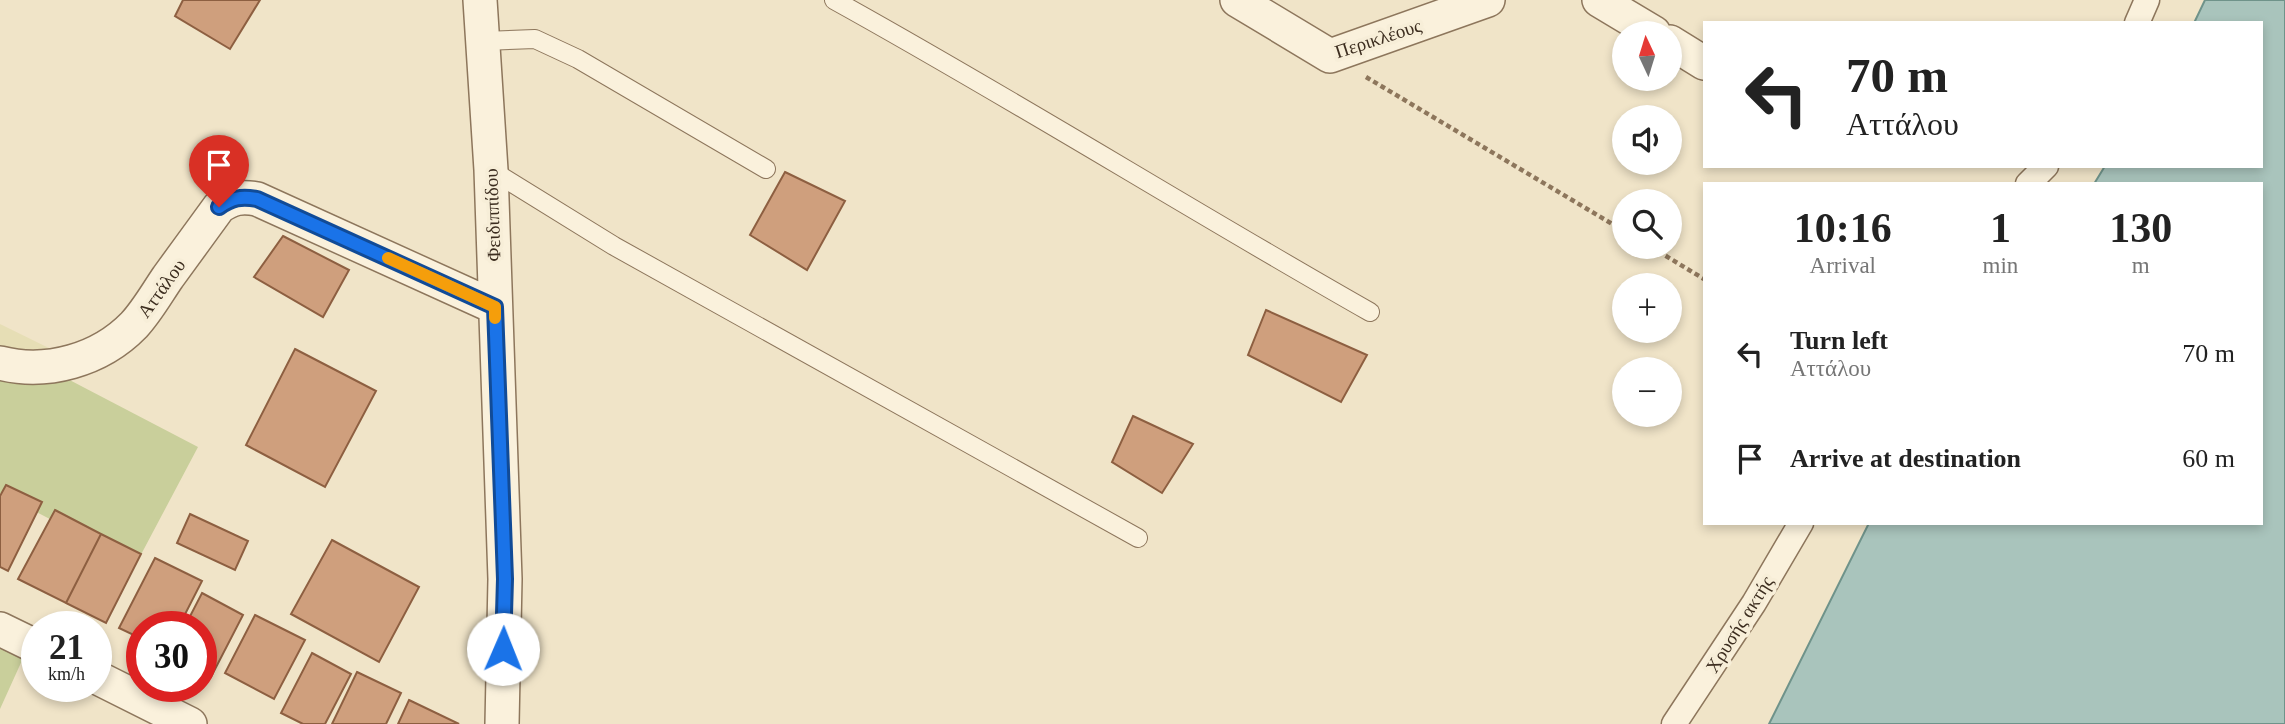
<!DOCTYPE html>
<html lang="en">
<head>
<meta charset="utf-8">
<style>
	body { margin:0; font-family:"Times New Roman",serif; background:#f2f2f2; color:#222; height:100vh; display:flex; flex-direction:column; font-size:26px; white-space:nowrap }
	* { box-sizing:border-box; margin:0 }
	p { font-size:23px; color:#767676 }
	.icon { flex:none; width:38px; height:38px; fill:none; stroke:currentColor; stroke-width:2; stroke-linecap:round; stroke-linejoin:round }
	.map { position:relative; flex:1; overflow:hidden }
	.details { position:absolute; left:1703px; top:182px; width:560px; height:343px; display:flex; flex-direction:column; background:#fff; border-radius:0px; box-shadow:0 4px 10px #0003 }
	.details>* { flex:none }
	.top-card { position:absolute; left:1703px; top:21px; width:560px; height:147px; border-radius:0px; box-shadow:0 4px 10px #0003; background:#fff; color:#222; overflow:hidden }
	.needle { width:46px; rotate:356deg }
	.buttons { position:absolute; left:1612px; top:21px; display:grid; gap:14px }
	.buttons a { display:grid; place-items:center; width:70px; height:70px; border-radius:50%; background:#fff; box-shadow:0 4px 10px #0003; font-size:35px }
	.speed { position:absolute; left:21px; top:611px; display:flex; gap:14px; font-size:35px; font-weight:700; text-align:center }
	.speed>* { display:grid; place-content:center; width:91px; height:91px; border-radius:50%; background:#fff; box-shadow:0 4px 10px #0003; line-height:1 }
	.speed small { font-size:18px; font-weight:400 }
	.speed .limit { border:10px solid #d22; background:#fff; color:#111 }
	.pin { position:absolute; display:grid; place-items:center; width:60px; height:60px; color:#fff; margin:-72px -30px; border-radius:50% 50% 50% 0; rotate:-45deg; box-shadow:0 0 7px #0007 }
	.pin .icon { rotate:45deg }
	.me { position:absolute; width:77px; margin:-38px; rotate:1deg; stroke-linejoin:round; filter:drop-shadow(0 0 5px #0008) }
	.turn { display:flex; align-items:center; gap:24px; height:147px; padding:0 28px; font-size:32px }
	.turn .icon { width:91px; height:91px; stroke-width:2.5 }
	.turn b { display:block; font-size:49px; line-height:60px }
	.eta { display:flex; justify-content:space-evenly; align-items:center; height:119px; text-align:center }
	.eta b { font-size:42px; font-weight:600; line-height:49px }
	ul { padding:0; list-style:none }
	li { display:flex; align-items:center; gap:21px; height:105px; padding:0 28px }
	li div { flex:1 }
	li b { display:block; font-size:26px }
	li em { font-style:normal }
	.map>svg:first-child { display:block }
	.farmland { fill:#e6deb5 }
	.green { fill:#c9cf9b }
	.water { fill:#a9c4bc; stroke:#6f938a; stroke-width:2 }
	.building { fill:#cf9f7d; stroke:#8d5f41; stroke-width:2 }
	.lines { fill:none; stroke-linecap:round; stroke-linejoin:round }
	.service-casing { stroke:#8d765c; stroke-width:20 }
	.pedestrian-casing { stroke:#8d765c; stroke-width:27 }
	.minor-casing { stroke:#8d765c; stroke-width:36 }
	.path { stroke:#8d765c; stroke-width:4.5; stroke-dasharray:5 3.5; stroke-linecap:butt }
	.service { stroke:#faf1dc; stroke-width:18 }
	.pedestrian { stroke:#faf1dc; stroke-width:24 }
	.minor { stroke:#faf1dc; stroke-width:33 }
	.route-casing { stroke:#114b97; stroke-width:18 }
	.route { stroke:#1a73e8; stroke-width:12 }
	.slow { stroke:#f59e0b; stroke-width:12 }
	.labels { text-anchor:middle; stroke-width:7; stroke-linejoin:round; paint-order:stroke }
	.street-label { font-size:19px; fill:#3d2e20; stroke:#f7eed8 }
</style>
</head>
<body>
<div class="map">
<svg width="2285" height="724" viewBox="0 0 2285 724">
	<rect width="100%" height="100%" fill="#f0e4c8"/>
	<path class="farmland" d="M0,324l57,28 -57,16z"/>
	<path class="green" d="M0,368l60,7 138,72 -62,117 -136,-71z
		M0,618l34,16 -34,75z"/>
	<path class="water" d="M2205,0h80v724h-516l100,-201h392v-339h-167l11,-18h156v-143h-67z"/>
	<path class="building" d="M183,0h77l-30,49 -55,-33z
		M785,172l60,29 -38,69 -57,-35z
		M283,236l66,34 -26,47 -69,-40z
		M1266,310l101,45 -26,47 -93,-47z
		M295,349l81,42 -51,96 -79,-42z
		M1133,416l60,28 -31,49 -50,-31z
		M6,485l36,17 -34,69 -8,-4v-71z
		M55,510l46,24 -35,69 -48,-24z
		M190,514l58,27 -13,29 -58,-27z
		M101,534l40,20 -35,69 -40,-20z
		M332,540l87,47 -40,75 -88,-48z
		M155,558l47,23 -23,45h-37v13l-23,-11z
		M202,593l41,22 -32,62 -10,-5v-46h-16z
		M255,615l50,25 -31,59 -49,-26z
		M312,653l39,21 -26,50h-22l-22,-11z
		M357,672l44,21 -15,31h-54z
		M409,700l50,24h-61z"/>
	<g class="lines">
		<defs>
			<path id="service" d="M834,0c181,100 356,210 536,312
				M484,41l51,-2 43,20 188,110
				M491,170l123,76 524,292"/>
			<path id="pedestrian" d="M2137,23l10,-23
				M2028,184l18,-18
				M1674,724l80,-121 47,-80"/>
			<path id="minor" d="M480,0l11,170 14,409 -3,145
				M1237,0l93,56 158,-56
				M1599,0l55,33
				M1670,42l34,21
				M0,363c47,12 100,-3 134,-38 13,-14 23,-32 34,-48 17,-23 34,-47 51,-70 13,-9 22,-11 38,-8l238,108
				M0,629l37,18
				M96,677l94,47"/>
		</defs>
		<use href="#service" class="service-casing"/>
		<use href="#pedestrian" class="pedestrian-casing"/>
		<use href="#minor" class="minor-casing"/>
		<path class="path" d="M1366,77l258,154
			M1651,247l53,32"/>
		<use href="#service" class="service"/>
		<use href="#pedestrian" class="pedestrian"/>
		<use href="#minor" class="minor"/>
	</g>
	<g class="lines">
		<defs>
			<path id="route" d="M219,207c13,-9 22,-11 38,-8l238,108 10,272 -2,70"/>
		</defs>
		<use href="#route" class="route-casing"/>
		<use href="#route" class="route"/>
		<path class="slow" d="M388,258l107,49v11"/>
	</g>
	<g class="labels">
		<g class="street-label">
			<text transform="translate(1378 38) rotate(-18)" y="7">Περικλέους</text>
			<text transform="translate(492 215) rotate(-92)" y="7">Φειδιππίδου</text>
			<text transform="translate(161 288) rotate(-54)" y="7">Αττάλου</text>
			<text transform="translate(1739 624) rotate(-58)" y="7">Χρυσής ακτής</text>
		</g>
	</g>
</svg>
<div class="buttons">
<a><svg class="needle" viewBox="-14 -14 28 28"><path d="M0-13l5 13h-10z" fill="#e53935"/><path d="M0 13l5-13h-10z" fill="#767676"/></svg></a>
<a><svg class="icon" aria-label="sound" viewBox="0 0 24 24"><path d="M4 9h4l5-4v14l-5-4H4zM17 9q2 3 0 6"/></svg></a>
<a><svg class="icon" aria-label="search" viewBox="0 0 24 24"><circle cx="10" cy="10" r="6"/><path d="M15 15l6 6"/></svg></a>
<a>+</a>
<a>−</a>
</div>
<div class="speed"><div>21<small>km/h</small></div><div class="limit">30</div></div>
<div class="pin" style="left:219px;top:207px;background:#d93025"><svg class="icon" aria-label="arrive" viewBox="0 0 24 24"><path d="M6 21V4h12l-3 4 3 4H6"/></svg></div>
<svg class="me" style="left:503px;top:649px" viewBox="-20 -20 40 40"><circle r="19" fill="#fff"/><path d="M0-13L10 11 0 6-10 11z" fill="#1a73e8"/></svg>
<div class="top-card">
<div class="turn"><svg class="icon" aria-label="left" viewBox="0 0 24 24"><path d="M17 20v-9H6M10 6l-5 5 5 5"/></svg><div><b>70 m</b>Αττάλου</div></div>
</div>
<section class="details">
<div class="eta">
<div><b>10:16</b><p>Arrival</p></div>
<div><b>1</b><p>min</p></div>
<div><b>130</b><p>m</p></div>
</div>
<ul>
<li><svg class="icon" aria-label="left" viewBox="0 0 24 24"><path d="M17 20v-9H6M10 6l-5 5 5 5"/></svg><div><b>Turn left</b><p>Αττάλου</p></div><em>70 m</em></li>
<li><svg class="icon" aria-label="arrive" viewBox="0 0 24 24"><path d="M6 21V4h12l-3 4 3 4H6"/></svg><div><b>Arrive at destination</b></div><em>60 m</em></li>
</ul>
</section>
</div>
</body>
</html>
